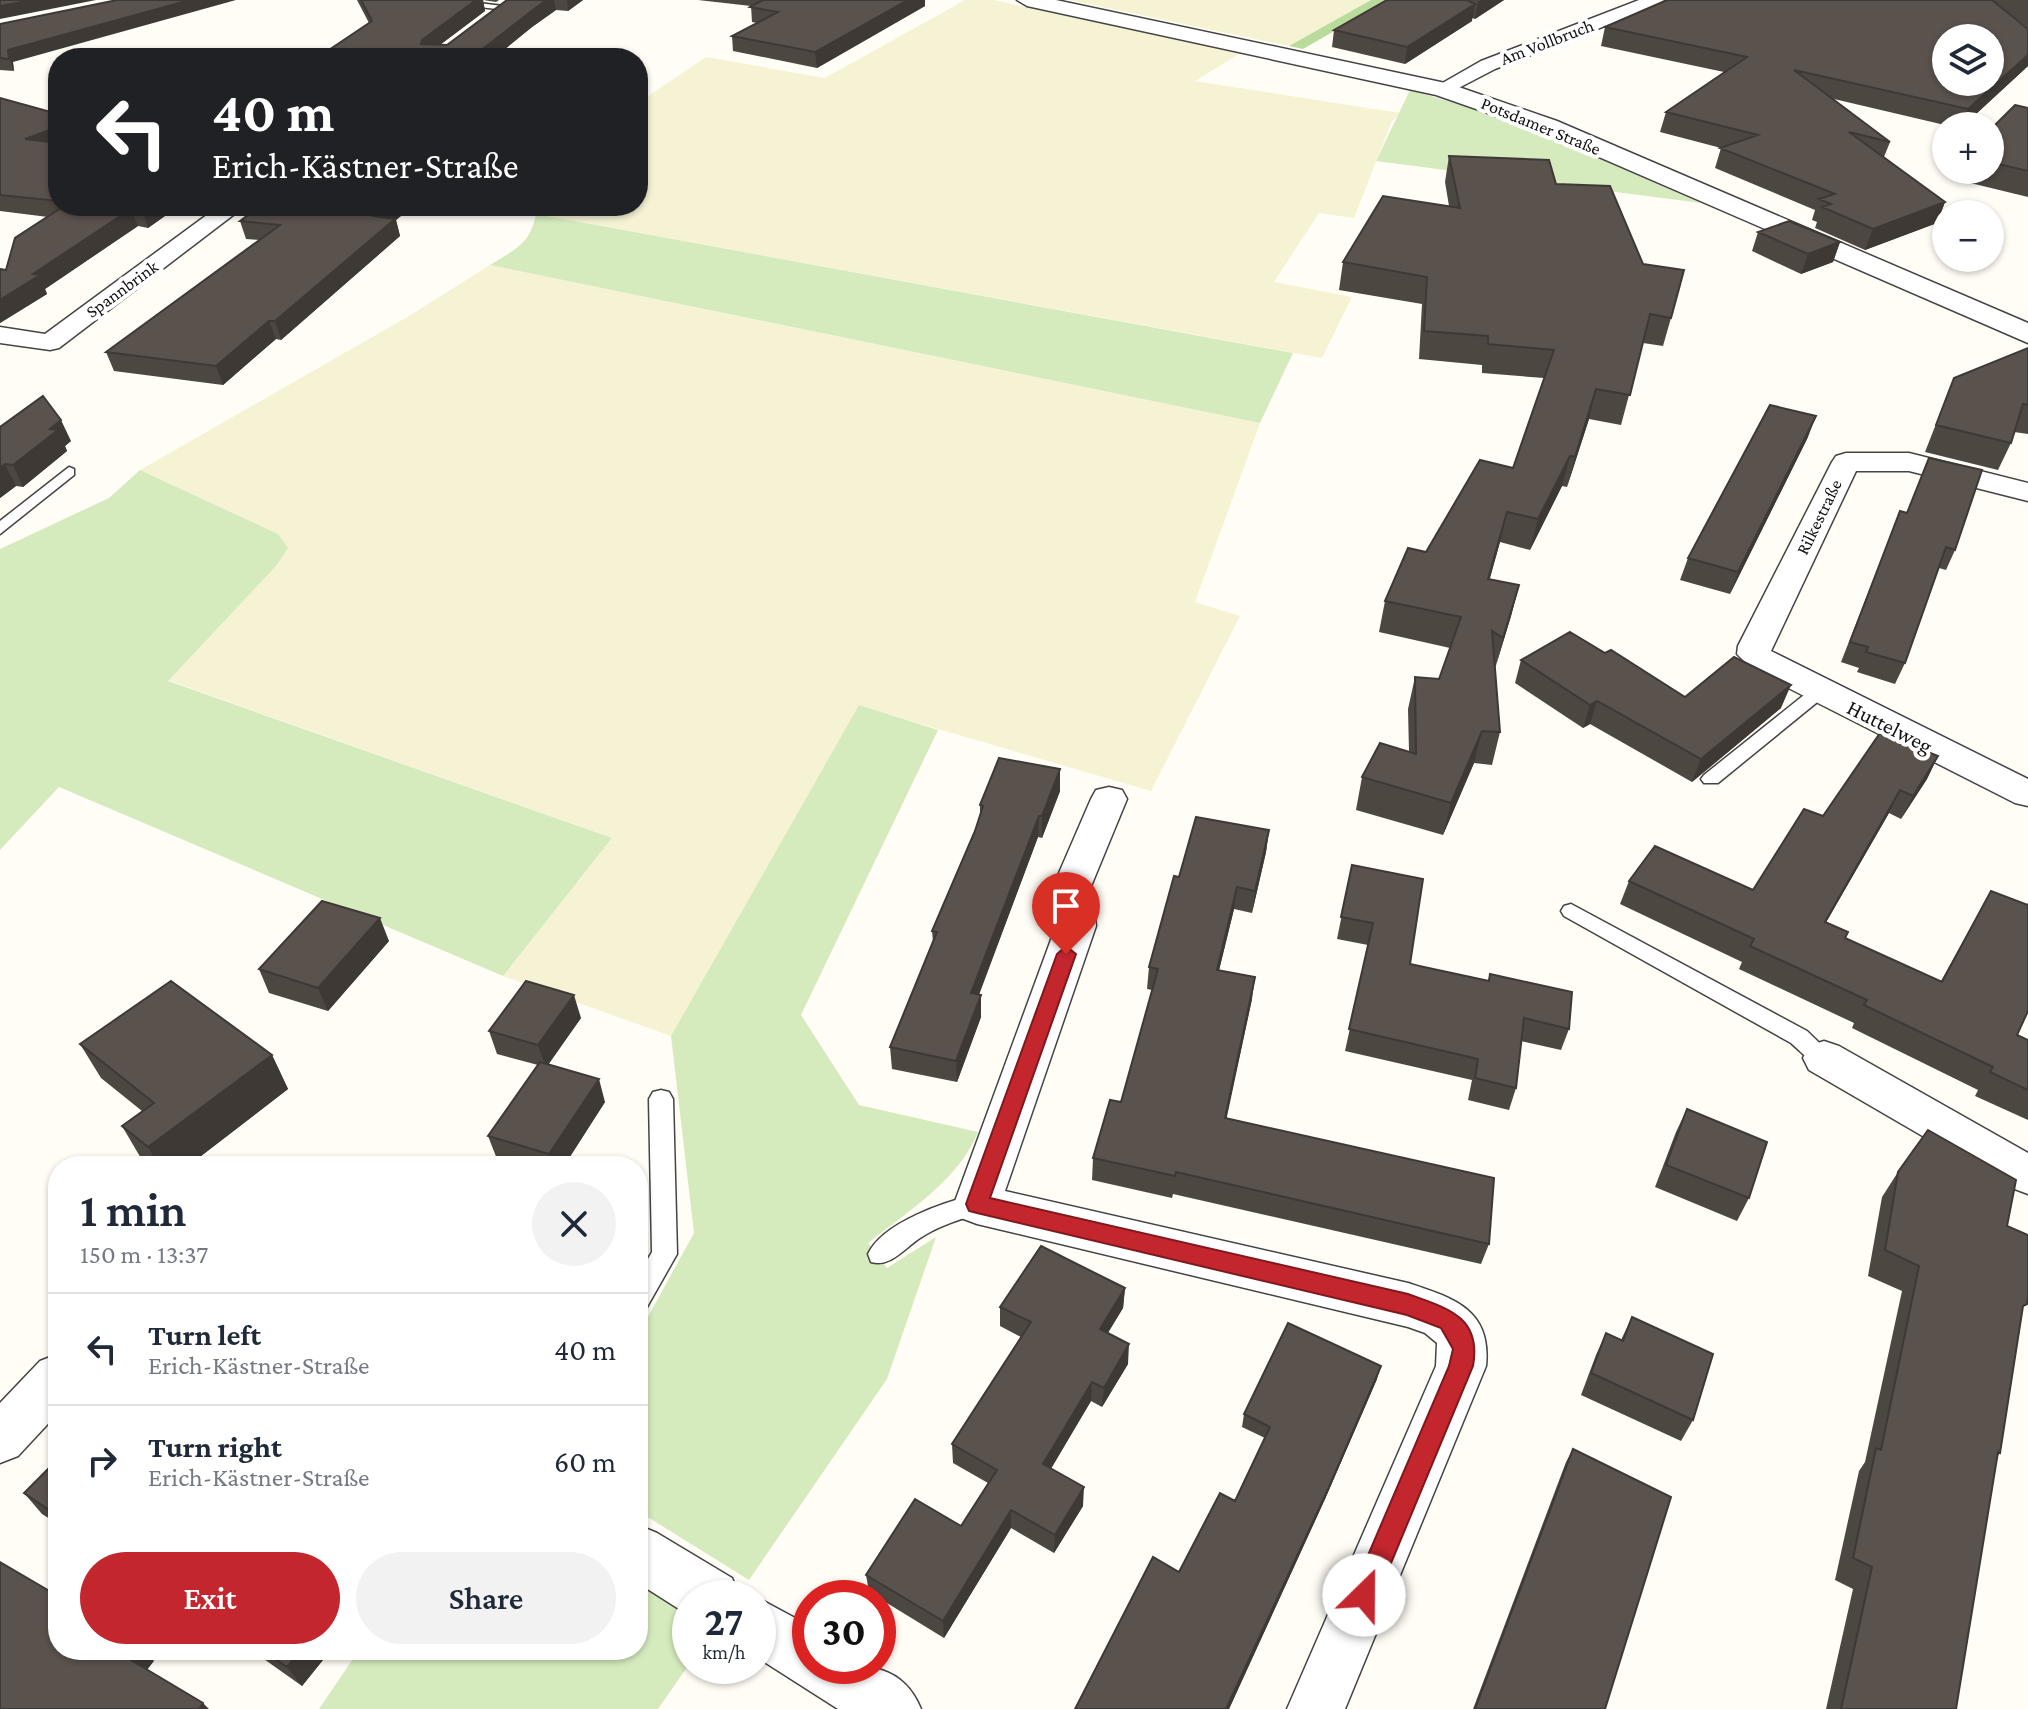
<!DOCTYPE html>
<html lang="en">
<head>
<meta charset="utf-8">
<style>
	body { margin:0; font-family:"Crimson Pro",serif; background:#f2f2f3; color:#1f2937; height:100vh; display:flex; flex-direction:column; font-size:30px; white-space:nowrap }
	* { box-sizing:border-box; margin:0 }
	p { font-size:26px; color:#747a83 }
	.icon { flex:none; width:44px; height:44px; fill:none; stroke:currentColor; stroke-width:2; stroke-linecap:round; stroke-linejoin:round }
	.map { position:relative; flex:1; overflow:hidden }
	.sheet { position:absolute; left:48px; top:1156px; width:600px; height:504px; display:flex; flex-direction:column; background:#fff; border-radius:32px; box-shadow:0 2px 6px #0004 }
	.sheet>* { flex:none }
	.hud { position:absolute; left:48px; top:48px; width:600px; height:168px; border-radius:32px; box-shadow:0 2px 6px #0004; background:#202124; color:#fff; overflow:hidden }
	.controls { position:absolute; left:1932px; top:24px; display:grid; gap:16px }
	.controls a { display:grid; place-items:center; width:72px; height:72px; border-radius:50%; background:#fff; box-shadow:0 2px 6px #0004; font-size:40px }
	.speed { position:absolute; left:672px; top:1580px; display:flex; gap:16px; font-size:40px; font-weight:700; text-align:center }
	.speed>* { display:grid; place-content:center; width:104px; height:104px; border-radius:50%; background:#fff; box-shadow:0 2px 6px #0004; line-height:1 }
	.speed small { font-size:20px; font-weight:400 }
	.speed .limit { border:12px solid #d22; background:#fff; color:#111 }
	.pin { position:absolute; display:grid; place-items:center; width:68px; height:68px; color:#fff; margin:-82px -34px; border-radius:50% 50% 50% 0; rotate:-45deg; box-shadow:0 0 8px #0007 }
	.pin .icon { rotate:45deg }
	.me { position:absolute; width:88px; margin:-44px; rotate:23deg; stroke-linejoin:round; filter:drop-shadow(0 0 6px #0008) }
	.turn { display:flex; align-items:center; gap:28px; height:168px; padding:0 32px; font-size:36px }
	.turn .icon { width:104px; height:104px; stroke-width:2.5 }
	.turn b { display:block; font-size:56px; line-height:68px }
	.round { display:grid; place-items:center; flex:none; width:84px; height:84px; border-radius:42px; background:#f2f2f3 }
	.headline { display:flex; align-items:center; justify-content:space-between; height:136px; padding:0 32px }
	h1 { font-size:48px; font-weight:600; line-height:60px }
	.cta { display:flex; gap:16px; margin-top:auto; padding:16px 32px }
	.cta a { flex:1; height:92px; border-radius:48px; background:#c4262e; color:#fff; font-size:32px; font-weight:600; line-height:92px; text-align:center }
	.cta a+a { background:#f2f2f3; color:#1f2937 }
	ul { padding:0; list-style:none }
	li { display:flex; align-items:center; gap:24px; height:112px; padding:0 32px; border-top:2px solid #e0e1e3 }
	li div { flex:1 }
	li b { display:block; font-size:30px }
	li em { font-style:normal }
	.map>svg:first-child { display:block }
	.farmland { fill:#f6f3d4 }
	.green { fill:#d5ebbd }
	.forest { fill:#b9dc9c }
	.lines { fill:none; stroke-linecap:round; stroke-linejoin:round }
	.service-casing { stroke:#444; stroke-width:3 }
	.minor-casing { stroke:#444; stroke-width:3 }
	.tertiary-casing { stroke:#444; stroke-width:3 }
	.service { fill:#fff; fill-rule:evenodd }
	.minor { fill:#fff; fill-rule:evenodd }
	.tertiary { fill:#fff; fill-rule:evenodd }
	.wall { fill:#4d4742 }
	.shaded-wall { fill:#3f3936 }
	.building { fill:#5a524d; stroke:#3f3936; stroke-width:2; fill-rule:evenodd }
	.route { fill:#c4262e; stroke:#7f191e; stroke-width:2 }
	.labels { text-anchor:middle; stroke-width:8; stroke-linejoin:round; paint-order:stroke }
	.far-street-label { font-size:18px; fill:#111; stroke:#fff }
	.street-label { font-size:22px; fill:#111; stroke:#fff }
</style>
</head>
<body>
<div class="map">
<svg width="2028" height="1709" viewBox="0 0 2028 1709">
	<rect width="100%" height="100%" fill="#fffdf5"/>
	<path class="farmland" d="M965,0h28l248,53 -46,28 205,32 -9,10 -37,95 -35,-5 -45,69 78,15 -30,61 -786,-144 -9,-8h111v-103l68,-46 119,21z
		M1069,0h302l-82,46z
		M490,265l770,158 -65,179 45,14 -89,175 -292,-85 -188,330 -168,-60 109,-138 -445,-158 109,-114 2,-32 -138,-64 269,-154z"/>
	<path class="green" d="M1410,90l95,28 196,85 -325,-42z
		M536,214l757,139 -33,70 -770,-158c25,-16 40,-20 46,-51z
		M140,470l138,64 10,14 -12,18 -108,115 444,157 -109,138 -444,-189 -59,63v-301l109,-51z
		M859,705l79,25 -137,285 58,90 119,27c-19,48 -71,80 -110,111l19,25 49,-31 -49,142 -138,201 -111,-69v-176l56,-102 -23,-197z
		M638,1582l52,34v47l-32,46h-339l40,-59h279z"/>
	<path class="forest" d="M1371,0h17l-85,49 -14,-3z"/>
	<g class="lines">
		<defs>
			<path id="service" d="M415,0h40l56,7 -5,3z
				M69,467l5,2v6l-74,59v-13z
				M1820,685l6,2 3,4 -3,4 -108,88h-14l-3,-4 3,-4 110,-88z
				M1571,904l236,127 28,27 -3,6c-17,6 -29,-11 -41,-21l-227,-127 -3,-5 3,-5z
				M661,1090l8,2 4,7 4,155 -30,53 -9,3v-34l14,-24 -3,-153 4,-7z
				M977,1194l9,3 3,7 -3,7c-23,8 -45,13 -66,27 -15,10 -30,30 -49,24l-3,-8c15,-32 77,-52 109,-60z"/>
			<path id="minor" d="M1639,0h25l-3,4 -166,65 -46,24h-14l-3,-4 49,-28z
				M219,206h26l-186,142 -9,2 -50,-7v-16l45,7z
				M1846,453h63l119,30v18l-119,-30h-53l-85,180 257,128v27l-13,-3 -262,-133 -16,-16 1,-8 94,-184 4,-6z
				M1109,787l13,3 5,9 -40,97 7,13 2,17 -91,265 403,92c45,15 84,26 78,83l-141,343h-58l149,-343 1,-23 -12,-10 -17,-6 -431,-103 -16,-6 -7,-14 102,-278 -2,-17 -5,-13 42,-97 5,-9z
				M1824,1041l15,5 189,107v41l-16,-6 -203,-118 -6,-12 6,-12z
				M58,1354v59l-40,43 -18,7v-60l40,-42z
				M638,1525l19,8 75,45 8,20h-50v18l-52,-33z
				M758,1598l52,28v40c47,0 90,-8 111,43h-83l-80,-51z"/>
			<path id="tertiary" d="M1017,0h39l394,84 107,37 471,202v20l-489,-212 -103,-36 -409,-89z"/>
		</defs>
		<use href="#service" class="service-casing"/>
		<use href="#minor" class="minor-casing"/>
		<use href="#tertiary" class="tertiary-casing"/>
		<use href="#service" class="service"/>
		<use href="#minor" class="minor"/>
		<use href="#tertiary" class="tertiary"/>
	</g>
	<path class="wall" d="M357,0h142l-3,2 -13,-2 2,11 -45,34h7l60,-45h76l-15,11 -12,-1 -24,17 -38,31h-177l52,-35z
		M698,0h227v6l-108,62 -84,-17 -1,-15 25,-13 -5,-1 -1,-16z
		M1387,0h117l-29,19 -3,-1v3l-67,43 -73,-17 2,-17z
		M1992,0h36v28z
		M0,24l13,38 1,9 -14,-1z
		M1605,27l423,39 -65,60h-14l-115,-27 56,43 -6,15 61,45 -8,21 -72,27 -50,-22 2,-6 -5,-2 3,-10 -100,-42 6,-20 -61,-16 6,-20 58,-40 -123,-26z
		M0,98l58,16v92h121l-31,22 -10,-2 -93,63 2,5 -47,29v-54l6,1 42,-53 -48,-6z
		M2028,108v89l-74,-18 4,-9h32v-40z
		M1449,156l107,28 87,80 28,54 -8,28 -20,-3 -22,82 -32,-6 -22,68 -5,-1 -32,64 -30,-8 -11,38 30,5 -8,31 -16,52 5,64 -8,33 -18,-2 -31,72 -87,-25 6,-33 47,-25 -1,-43 7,-32 24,2 11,-31 -71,-16 6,-31 41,-49 87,-84 31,-90 -62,-5v-8l-63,-6 3,-55 -83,-14 4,-28 106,-56 -4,-24z
		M260,206h153l-17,14 4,16 -119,104 -5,-1 -53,46 -109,-14 -8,-19 153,-112 -13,-1 -6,-18z
		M1758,232l82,10 -7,20 -32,12 -49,-23z
		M2028,348v86l-14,-2 -3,11 -13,27 -73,-18 29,-74z
		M0,427l71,14 -6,5 2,5 -44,36 -7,-1 -16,12z
		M1808,437l-78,157 -50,-14 8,-22z
		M1900,511l55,39 -9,20 -7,-2 -34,95 -10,21 -38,-12 2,-4 -18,-6z
		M1521,660l164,37 96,11 -89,74 -102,-58 -7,4 -68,-45z
		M1938,756l-11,23 -26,40 -12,-6 -63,109 19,17 96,42 50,-90 35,15 2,-3v108l-11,24 11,5v80l-53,-24 3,-6 -126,-62 2,-5 -115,-54 3,-7 -122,-58 9,-23 124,9 70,-74z
		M1060,769v22l-18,47 -4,-1 -59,158 2,22 -24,65 -65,-13 -2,-22 43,-105 -1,-11 43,-100 5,-16v-10z
		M1269,830l-3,22 -14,61 -18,-4 -15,61 33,29 -26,119 263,126 -8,20 -308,-70 -1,4 -80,-18 1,-22 28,-56 31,-112 -5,-1 2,-22 30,-90z
		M1352,865l58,99 78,17 2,-7 79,55 -8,21 -40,-9 -5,47 -7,22 -41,-10 4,-20 -127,-29 23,-106 -31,-6z
		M389,941l-61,70 -59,-18 -10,-24z
		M581,1018l-33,46 57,38 -41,64h-43l-24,-7 -9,-23 50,-71 -41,-11 -8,-23z
		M80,1044l192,11 16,34 -100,77h-38l-8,-6 -20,-34 20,-15 -41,-33z
		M1687,1109l62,89 -12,23 -82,-34 21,-55z
		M1898,1172l109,54 16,83 -23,144 -3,4 -41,252h-130l27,-120 -18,-9 24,-109 6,-9 37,-171 -34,-15 14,-79z
		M1125,1288l-2,20 -15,25 20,31 -26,43 -11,-6 -40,68 32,37 -29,47 -43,-25 -67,110 -75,-46 -3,-17 95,-49 27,-43 -35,-20 -1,-19 69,-107 -21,-11v-19z
		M1632,1317l61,103 -12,21 -100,-46 15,-40 10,-22 15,7z
		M1377,1379l-52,120 -96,210 -50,-137 56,-71 30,-63 -23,-11 2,-13z
		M1573,1449l32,260h-132l93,-247z
		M58,1459v65l-16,-10 -18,-21z
		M251,1650h80l-29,36z"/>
	<path class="shaded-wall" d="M32,0h64l-96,19v-13z
		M190,0h46l-223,62 1,9 -5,-12 -1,-9z
		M476,0h7l2,11 -60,45 -4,-12 1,-4z
		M546,0h8l2,10 -24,17 -38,31h-23z
		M567,0h16l-15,11z
		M908,0h17v6l-108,62 -2,-16z
		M1481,0h23l-29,19 3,-17z
		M1475,4l-3,17 -67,43 2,-17z
		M2028,55v11l-65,60h-1l6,-17z
		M58,127v19l-33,-7z
		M1945,202l-8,21 -72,27 8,-21z
		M147,206h32l-31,22 -6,-18z
		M387,206h26l-17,14 4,16 -119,104 -6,-19 99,-105z
		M131,209l7,17 -93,63 2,5 -47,29v-23l33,-26z
		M1840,242l-7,20 -32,12 7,-20z
		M269,321l7,18 -53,46 -7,-19z
		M1596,389l-7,30 -22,68 8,-30z
		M1816,416l-8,21 -78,157 8,-22z
		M61,420l10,21 -6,5 2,5 -44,36 -10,-22 37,-36z
		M1570,456l-8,30 -32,64 8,-31z
		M5,464l11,22 -16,12v-30z
		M1507,512l-7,30 -19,69 7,-32z
		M1519,585l-8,31 -16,53 8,-31z
		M1791,685l-10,23 -89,74 9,-23z
		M1597,701l-7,23 -7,4 7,-23z
		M1482,731l-8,32 -31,72 8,-32z
		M1938,756l-11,23 -26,40 12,-23z
		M1060,769v22l-18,47v-22z
		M1900,790l-11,23 -76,132 12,-23z
		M1039,816l-1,21 -67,178v-22z
		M1269,830l-3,22 -14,61 3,-22z
		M1237,887l-3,22 -20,82 3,-21z
		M380,918l9,23 -61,70 -10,-23z
		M1255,977l-3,22 -30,141 3,-22z
		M574,995l7,23 -35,50 -8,-23z
		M981,995v22l-24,65 -1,-21z
		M272,1055l16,34 -100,77h-29l-11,-19z
		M599,1079l6,23 -41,64h-11l-4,-12z
		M1125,1288l-2,20 -25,40 2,-19z
		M1129,1344l-1,20 -26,43 2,-19z
		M1381,1366l-4,13 -52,120 -96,210h-3z
		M1092,1382l-1,19 -49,82 1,-19z
		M1084,1487l-1,19 -29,47 1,-18z
		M1011,1510v18l-67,110 -1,-17z
		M132,1650h12l10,11 -11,14 -17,-18z
		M301,1650h30l-29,36 -15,-19z
		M203,1703l6,6h-10z"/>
	<path class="building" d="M0,0h32l-32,6z
		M117,0h73l-182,50 1,9 -9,-1v-34z
		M361,0h115l-54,40 -1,4 26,1 60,-45h39l-75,58h-154l55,-37z
		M763,0h145l-93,52 -83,-16 46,-24 -28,-5z
		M1387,0h80l8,4 -68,43 -73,-17z
		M1667,0h325l36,29v26l-60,54 -174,-39 96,72 -41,-10 96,70 -72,27 -51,-22 9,-3 -12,-5 16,-5 -115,-46 38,-13 -92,-23 81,-55 -142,-30zM1946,38h44v44h-44z
		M0,98l58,16v13l-33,12 33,4v58l-58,-6z
		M2015,105l13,3v63l-38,-9v-32z
		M1449,156l100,4 7,24 54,2 33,78 41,6 -13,48 -21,-4 -20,81 -34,-6 -21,68 -5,-1 -32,63 -31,-7 -19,67 31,6 -16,53 -11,-7 8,101 -18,-1 -31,72 -89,-26 18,-34 36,11 -1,-77 24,2 22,-62 -76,-16 23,-53 18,4 54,-92 33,8 41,-118 -66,-6v-8l-64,-5 3,-54 -84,-15 40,-66 77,12z
		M64,206h83l-5,4 -11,-1 -98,65 7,1 -40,25v-31l6,1 9,-32z
		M260,206h127l-13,10 21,3 -120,102h-6l-53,45 -110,-14 174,-127 -40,-4z
		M1789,221l51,21 -32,12 -50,-22z
		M2028,348v57l-5,-1 -12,39 -75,-18 18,-47z
		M43,396l18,24 -11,9 8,1 -45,35 -8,-1 -5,4v-41z
		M1770,405l46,11 -78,156 -50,-14z
		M1929,458l53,12 -27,80 -9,-3 -41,116 -39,-11 2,-5 -18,-5 50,-131 7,2z
		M1570,632l35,21 6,-3 74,47 49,-40 57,28 -90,74 -104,-58 -7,4 -69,-45z
		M1880,733l58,23 -25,40 -13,-6 -75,132 23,10 -3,6 97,44 49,-91 37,14v106l-11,24 11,5v50l-38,-18 3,-5 -129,-62 3,-5 -117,-54 4,-7 -125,-58 26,-35 98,44 51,-81 19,7z
		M999,758l61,11 -18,47h-3l-68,177 10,2 -25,66 -66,-14 47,-115 -5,-1 43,-100 8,-25 -3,-1z
		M1196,817l73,13 -14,61 -18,-4 -20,83 38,7 -30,141 269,60 -5,66 -313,-72 -1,4 -82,-18 17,-58 11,2 37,-133 -9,-2 25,-91 5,1z
		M1352,865l71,14 -13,85 79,17 1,-7 82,18 -3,37 -45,-11 -8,70 -41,-10 3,-19 -129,-30 24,-106 -32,-6z
		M322,901l58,17 -62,70 -59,-19z
		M171,981l101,74 -124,92 -26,-21 32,-23 -74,-59z
		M526,981l48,14 -36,50 -49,-14z
		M540,1062l59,17 -50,75 -61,-18z
		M1687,1109l80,33 -18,56 -83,-33z
		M1928,1130l88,50 -9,46 21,9v60l-1,9 -4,2 -23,147 -2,-1 -42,257h-115l31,-142 -19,-9 23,-110 5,2 38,-184 -34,-16 13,-78z
		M1041,1246l84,42 -25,41 29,15 -25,44 -12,-6 -49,82 41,23 -29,48 -44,-25 -68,111 -77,-46 49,-76 46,27 36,-56 -45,-26 79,-122 -31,-15z
		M1632,1317l81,37 -20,66 -102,-47 15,-40 17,8z
		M1288,1323l93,43 -52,121 -103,222h-151l78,-152 26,15 41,-79 15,8 35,-74 -26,-13z
		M1573,1449l98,48 -66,212h-130z
		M58,1459v57l-34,-23z
		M0,1562l58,34v54h74l-6,7 77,46 -4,6h-199z
		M262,1650h39l-14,17z"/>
	<path class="route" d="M1066,946l10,8 -86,244 418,96c38,14 74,22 65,72l-99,238 -10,4 -9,-4 -4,-9 98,-229 4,-17 -12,-21 -34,-13 -430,-102 -8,-2 -3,-7 91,-250z"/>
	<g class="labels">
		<g class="far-street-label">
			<text transform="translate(1547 42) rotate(-21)" y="6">Am Vollbruch</text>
			<text transform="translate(1541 126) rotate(22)" y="6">Potsdamer Straße</text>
			<text transform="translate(122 289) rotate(-36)" y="6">Spannbrink</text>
			<text transform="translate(1819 517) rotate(-64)" y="6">Rilkestraße</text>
		</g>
		<g class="street-label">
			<text transform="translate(1890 726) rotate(27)" y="8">Huttelweg</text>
		</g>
	</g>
</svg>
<div class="controls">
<a><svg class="icon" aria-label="layers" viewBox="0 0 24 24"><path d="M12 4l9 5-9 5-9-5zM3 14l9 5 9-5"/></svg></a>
<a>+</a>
<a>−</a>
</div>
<div class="speed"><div>27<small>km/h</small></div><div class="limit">30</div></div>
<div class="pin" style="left:1066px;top:954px;background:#d93025"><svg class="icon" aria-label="arrive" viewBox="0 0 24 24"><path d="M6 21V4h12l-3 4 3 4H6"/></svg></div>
<svg class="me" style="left:1364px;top:1595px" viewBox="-20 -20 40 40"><circle r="19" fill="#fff"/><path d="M0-13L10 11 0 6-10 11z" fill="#c4262e"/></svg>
<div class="hud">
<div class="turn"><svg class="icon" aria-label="left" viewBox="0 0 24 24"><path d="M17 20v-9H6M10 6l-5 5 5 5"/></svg><div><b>40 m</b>Erich-Kästner-Straße</div></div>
</div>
<section class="sheet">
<div class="headline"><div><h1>1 min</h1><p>150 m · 13:37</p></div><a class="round"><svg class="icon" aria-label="close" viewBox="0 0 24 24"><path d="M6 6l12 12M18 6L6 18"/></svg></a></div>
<ul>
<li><svg class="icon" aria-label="left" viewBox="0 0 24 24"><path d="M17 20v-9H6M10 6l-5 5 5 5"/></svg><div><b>Turn left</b><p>Erich-Kästner-Straße</p></div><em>40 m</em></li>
<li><svg class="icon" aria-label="right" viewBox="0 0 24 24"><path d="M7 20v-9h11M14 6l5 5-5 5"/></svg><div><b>Turn right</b><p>Erich-Kästner-Straße</p></div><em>60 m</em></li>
</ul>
<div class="cta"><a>Exit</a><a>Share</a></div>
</section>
</div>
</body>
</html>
